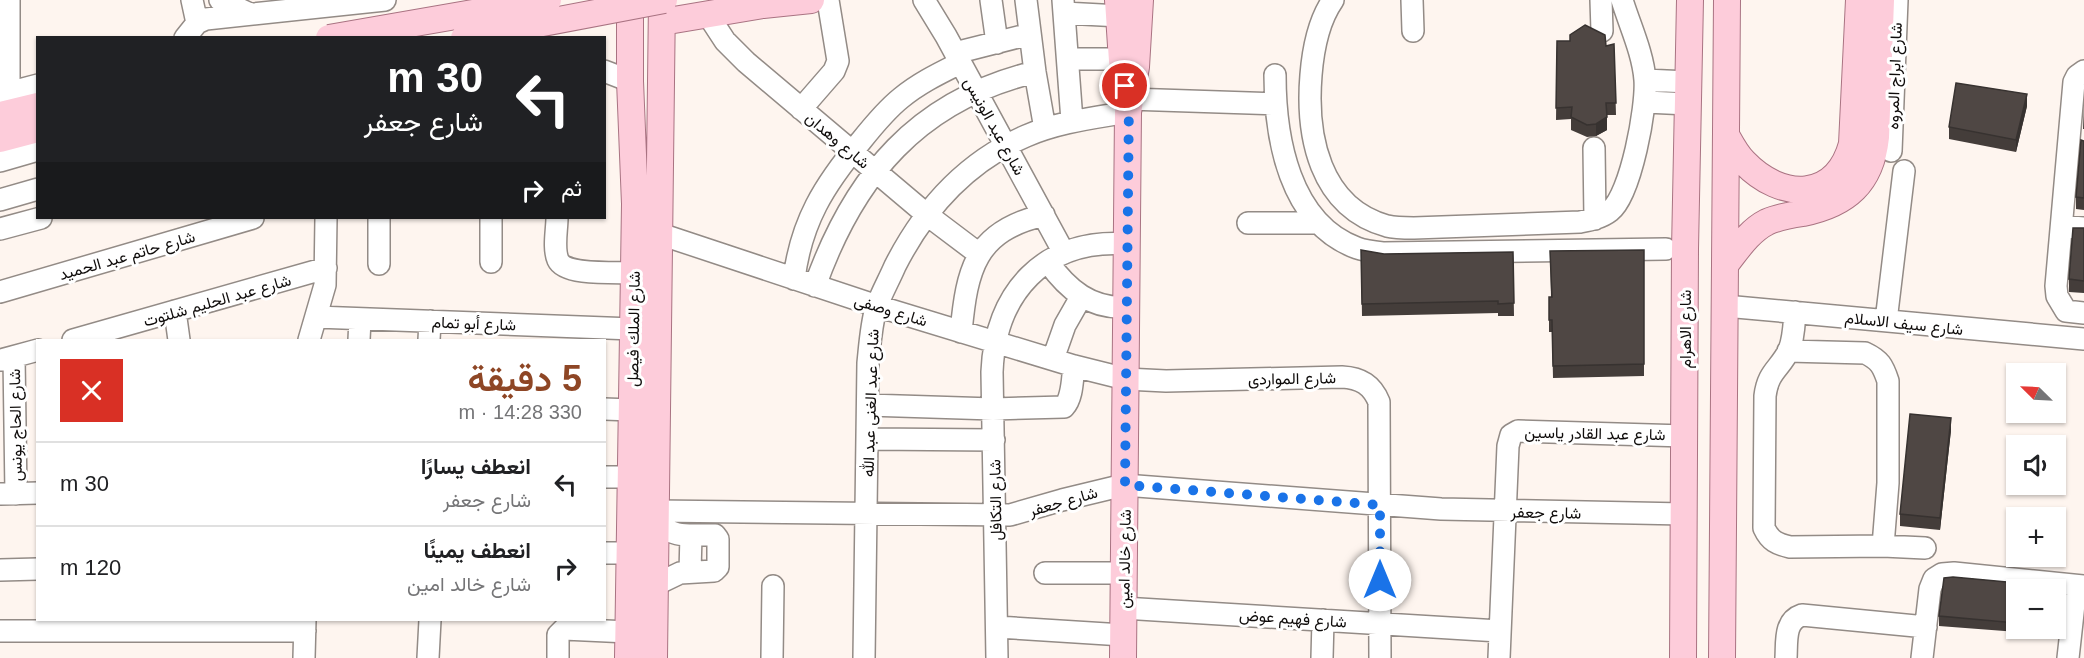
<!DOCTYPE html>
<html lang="ar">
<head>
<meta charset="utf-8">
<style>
	body { margin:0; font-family:Arial,Vazirmatn,sans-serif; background:#f2f2f2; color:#202124; direction:rtl; height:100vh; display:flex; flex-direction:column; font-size:22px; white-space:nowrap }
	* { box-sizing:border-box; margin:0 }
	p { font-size:20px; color:#757577 }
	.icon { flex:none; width:33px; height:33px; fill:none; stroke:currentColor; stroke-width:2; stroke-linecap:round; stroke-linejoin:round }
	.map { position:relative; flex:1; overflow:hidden; direction:ltr }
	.drawer { position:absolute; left:36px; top:339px; width:570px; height:282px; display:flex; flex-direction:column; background:#fff; border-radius:0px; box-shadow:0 2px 4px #0004; direction:rtl }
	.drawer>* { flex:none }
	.hud { position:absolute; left:36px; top:36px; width:570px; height:183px; border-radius:0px; box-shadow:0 2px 4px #0004; direction:rtl; background:#202124; color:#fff; overflow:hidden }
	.needle { width:39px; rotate:294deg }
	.fabs { position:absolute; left:2006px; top:363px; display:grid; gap:12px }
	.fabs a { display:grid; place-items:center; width:60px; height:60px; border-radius:0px; background:#fff; box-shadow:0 2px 4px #0004; font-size:30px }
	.pin { position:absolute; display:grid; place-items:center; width:51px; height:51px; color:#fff; margin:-26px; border:3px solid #fff; border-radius:50%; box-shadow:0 2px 6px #0007 }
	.me { position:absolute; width:66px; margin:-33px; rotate:0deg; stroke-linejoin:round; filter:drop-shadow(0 0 4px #0008) }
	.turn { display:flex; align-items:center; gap:21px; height:126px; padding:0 24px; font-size:27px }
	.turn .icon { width:78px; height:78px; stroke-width:2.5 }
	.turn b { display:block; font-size:42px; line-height:51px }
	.then { display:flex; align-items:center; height:57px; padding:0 24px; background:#0003; gap:12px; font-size:22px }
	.round { display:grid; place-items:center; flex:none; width:63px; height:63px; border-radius:0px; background:#f2f2f2 }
	.headline { display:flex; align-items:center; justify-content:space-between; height:102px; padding:0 24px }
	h1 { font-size:36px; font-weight:600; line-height:45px; color:#8e4625 }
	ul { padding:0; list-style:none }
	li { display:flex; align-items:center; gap:18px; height:84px; padding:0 24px; border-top:2px solid #e0e0e0 }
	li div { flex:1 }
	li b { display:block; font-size:22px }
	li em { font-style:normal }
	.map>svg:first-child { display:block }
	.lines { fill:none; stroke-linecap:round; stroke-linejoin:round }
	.minor-casing { stroke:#938b86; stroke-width:24 }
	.major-casing { stroke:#a97382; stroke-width:28 }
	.minor { stroke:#fff; stroke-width:21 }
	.major { stroke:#fdccda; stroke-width:26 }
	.major-bridge-casing { stroke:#a97382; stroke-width:28; stroke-linecap:butt }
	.major-bridge { stroke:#fdccda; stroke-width:26 }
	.wall { fill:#443d3a; fill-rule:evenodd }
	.shaded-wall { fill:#373230 }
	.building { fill:#4f4744; stroke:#373230; stroke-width:1.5 }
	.route { stroke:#1a73e8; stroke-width:10; stroke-dasharray:0 18 }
	.labels { text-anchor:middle; stroke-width:6; stroke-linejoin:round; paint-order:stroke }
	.street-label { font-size:16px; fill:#0f0c0b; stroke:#fff }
</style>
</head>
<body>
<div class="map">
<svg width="2084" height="658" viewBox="0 0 2084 658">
	<rect width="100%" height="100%" fill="#fef5ef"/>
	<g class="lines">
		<defs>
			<path id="minor" d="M9,0v92
				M192,0l5,23
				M220,0l30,14
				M924,0l22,36 118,217
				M991,0l6,43
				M1026,0l9,72 10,57
				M1063,0l9,121
				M1333,0c-14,20 -20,50 -22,75 -5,60 8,132 76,151 8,2 18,2 27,2l166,-6c10,-2 21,-4 30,-11 21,-16 37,-105 35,-131 -2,-27 -15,-54 -23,-80
				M1412,0l1,31
				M1601,0l1,31
				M1064,13l56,3
				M708,15l17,26 21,21 180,152 53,40
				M185,38l12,-15 9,-4 179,-19
				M955,53l75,-19
				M1068,59h54
				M604,71l26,10
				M2084,71l-7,5 -3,6 -18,204 1,10 9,15 18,2
				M1275,75c0,62 14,148 82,173 8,3 18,4 27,5l282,-4
				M1645,80l43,2
				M0,95l38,-10
				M1129,99l147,5
				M1646,102l42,2
				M801,109l33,-38 4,-10 -10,-61
				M1594,148l1,71
				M1891,151l6,-151
				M0,161l38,-11
				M0,200l38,-11
				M491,218v44
				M557,218c0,12 -4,30 1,42 7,16 59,12 76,13
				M1248,223h71
				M2062,226l22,2
				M0,229l41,-11
				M660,234l217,72 197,60 52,13 40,2 176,-4c19,1 30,8 37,25l1,256
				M1048,262c20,28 43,47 78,45
				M379,264v-46
				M794,279c7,-57 30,-94 67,-138 12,-15 25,-31 40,-43 18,-15 39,-25 59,-35
				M815,286c39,-110 103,-186 220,-214
				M0,292l253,-74
				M1725,306l359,33
				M175,311l4,29
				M1795,312c-1,12 -1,26 -6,38 -9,19 -21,21 -24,46l-1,132c6,13 13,16 26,19l93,-1 42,2
				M316,317l317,12
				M1886,321l18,-150
				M961,332c6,-63 14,-101 83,-117
				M73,340l253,-72
				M309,340l16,-55 1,-67
				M359,340l1,-21
				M429,340l1,-19
				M1788,351l77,2c15,7 18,13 23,28v102l-5,63
				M14,357l2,137
				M1053,359l12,-34 16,-28
				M1,360l37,-10
				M868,405l125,4 71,-2c9,-10 8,-28 10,-41
				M604,409l28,1
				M868,439l126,1
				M604,477h27
				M0,494l38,-1
				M656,511l354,4 52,-15 62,-15 317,24 243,5
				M604,553h26
				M0,570l38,-1
				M690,572l1,-37
				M1045,573h78
				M655,585l25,-12 34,-2 4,-4v-28l-3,-4c-24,-1 -41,5 -59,-14
				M1123,608l376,23
				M997,627l126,8
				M0,631h305
				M304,658l1,-38
				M428,658l2,-38
				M558,658v-23l6,-6 64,3
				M772,658l1,-72
				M864,658l4,-295c2,-19 3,-37 8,-55 5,-14 13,-28 19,-42 29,-57 71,-104 131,-130 32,-14 67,-18 102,-24
				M997,658l-5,-286c3,-79 52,-134 135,-128
				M1322,658l1,-38
				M1499,658l9,-212 3,-11 7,-4 167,5
				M1786,658c1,-17 -2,-37 16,-43l124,12
				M1922,658l8,-69 4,-10 8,-5 12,-1 130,13
				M2068,658l8,-72"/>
			<path id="major" d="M1118,0l4,61
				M662,22l101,-17 48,-5
				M0,115l38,-9
				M1726,135c5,9 10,19 18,27 37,39 92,40 108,-18l7,-144
				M0,139l38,-10
				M1725,265c12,-15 24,-34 42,-43 11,-5 23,-7 36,-9 44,-9 68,-30 73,-76l5,-137
				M628,658l7,-454 -5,-123v-81
				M654,658l8,-658
				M1123,658l5,-546 8,-45 4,-67
				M1683,658l2,-409 5,-249
				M1722,658l5,-658"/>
		</defs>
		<use href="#minor" class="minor-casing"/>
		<use href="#major" class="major-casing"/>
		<use href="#minor" class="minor"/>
		<use href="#major" class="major"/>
		<defs>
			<path id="major-bridge" d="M329,38l219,-38
				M464,38l200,-38"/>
		</defs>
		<use href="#major-bridge" class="major-bridge-casing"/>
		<use href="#major-bridge" class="major-bridge"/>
	</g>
	<path class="wall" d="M1557,41l49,5 8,-2 2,71h-9v15l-11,6 -9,1 -16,-7v-11l-15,1z
		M2084,105v24h-1z
		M2027,106l-11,46 -67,-13v-12z
		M2084,141v69l-8,-1v-12z
		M2084,228v65l-15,-1v-13z
		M1361,250l23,4 129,-2 1,64h-16v-3l-136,3z
		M1644,250v126l-91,2 -1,-46h-3v-35h2l-1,-46z
		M1951,430l-11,100 -40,-4v-12z
		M1953,577l109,10v10l-4,38 -119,-9v-10l5,-38zM2016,590h39v38h-39z"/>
	<path class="shaded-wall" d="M2027,94v12l-11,46v-12z
		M1607,117v13l-11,6v-12z
		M1951,418v12l-11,100v-12z
		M2062,587v10l-4,38v-9z"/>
	<path class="building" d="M1585,25l20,10 1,11 8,-2 2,59h-10l1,14 -11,7 -9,1 -16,-8 1,-10 -16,1 1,-67h13v-6z
		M1956,83l71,11 -11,46 -67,-13z
		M2081,140l3,1v57l-8,-1z
		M2073,228h11v53l-15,-2z
		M1361,250l23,4 129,-2 1,51 -16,1v-3l-136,3z
		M1644,250v114l-91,2 -1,-46h-3v-23h3l-2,-46z
		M1910,414l41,4 -11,100 -40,-4z
		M1953,577l109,10 -4,39h-3v-36h-39v33l-77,-7 5,-38z"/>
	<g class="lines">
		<path class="route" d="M1125,86l4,13 -4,386 255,20v75"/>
	</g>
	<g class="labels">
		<g class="street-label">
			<text transform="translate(1894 76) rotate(-88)" y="6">شارع ابراج المروه</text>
			<text transform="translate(995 126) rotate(61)" y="6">شارع عبد الونيس</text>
			<text transform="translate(838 140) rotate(40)" y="6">شارع وهدان</text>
			<text transform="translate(127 255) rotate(-16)" y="6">شارع حاتم عبد الحميد</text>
			<text transform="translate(217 300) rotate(-16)" y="6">شارع عبد الحليم شلتوت</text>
			<text transform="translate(891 310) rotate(17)" y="6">شارع وصفى</text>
			<text transform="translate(474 323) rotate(2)" y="6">شارع أبو تمام</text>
			<text transform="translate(1904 323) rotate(6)" y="6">شارع سيف الاسلام</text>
			<text transform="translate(633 329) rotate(-89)" y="6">شارع الملك فيصل</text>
			<text transform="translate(1685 329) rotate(-90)" y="6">شارع الاهرام</text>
			<text transform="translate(1292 378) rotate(-1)" y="6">شارع المواردى</text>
			<text transform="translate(870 403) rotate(-88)" y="6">شارع عبد الغنى عبد الله</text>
			<text transform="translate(15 425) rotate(-91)" y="6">شارع الحاج يونس</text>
			<text transform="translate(1595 433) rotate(1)" y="6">شارع عبد القادر ياسين</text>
			<text transform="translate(995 500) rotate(-91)" y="6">شارع التكافل</text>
			<text transform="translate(1063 501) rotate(-16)" y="6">شارع جعفر</text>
			<text transform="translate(1546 512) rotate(1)" y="6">شارع جعفر</text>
			<text transform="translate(1124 559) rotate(-89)" y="6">شارع خالد امين</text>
			<text transform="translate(1293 618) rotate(4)" y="6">شارع فهيم عوض</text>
		</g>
	</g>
</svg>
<div class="fabs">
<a><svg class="needle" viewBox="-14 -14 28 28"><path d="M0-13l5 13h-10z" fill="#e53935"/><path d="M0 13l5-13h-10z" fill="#757577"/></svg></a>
<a><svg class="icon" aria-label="sound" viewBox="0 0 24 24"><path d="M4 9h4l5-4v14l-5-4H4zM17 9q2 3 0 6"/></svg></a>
<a>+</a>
<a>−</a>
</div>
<div class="pin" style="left:1125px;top:86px;background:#d93025"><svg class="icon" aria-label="arrive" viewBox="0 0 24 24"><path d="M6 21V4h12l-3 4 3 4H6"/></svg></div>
<svg class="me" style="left:1380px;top:580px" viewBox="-20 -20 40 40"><circle r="19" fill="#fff"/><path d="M0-13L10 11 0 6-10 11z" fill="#1a73e8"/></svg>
<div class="hud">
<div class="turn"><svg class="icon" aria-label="left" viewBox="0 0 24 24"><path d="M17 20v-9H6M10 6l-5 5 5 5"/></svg><div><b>30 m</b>شارع جعفر</div></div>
<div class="then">ثم<svg class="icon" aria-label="right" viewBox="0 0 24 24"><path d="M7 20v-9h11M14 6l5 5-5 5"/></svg></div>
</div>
<section class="drawer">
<div class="headline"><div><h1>5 دقيقة</h1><p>330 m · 14:28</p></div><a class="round" style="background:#d93025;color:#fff"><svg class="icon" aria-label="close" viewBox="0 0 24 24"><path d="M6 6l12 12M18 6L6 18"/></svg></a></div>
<ul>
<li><svg class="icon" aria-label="left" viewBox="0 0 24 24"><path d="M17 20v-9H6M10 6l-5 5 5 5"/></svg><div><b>انعطف يسارًا</b><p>شارع جعفر</p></div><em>30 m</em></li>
<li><svg class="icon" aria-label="right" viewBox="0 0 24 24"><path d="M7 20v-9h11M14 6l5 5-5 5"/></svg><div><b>انعطف يمينًا</b><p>شارع خالد امين</p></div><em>120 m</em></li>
</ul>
</section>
</div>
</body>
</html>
